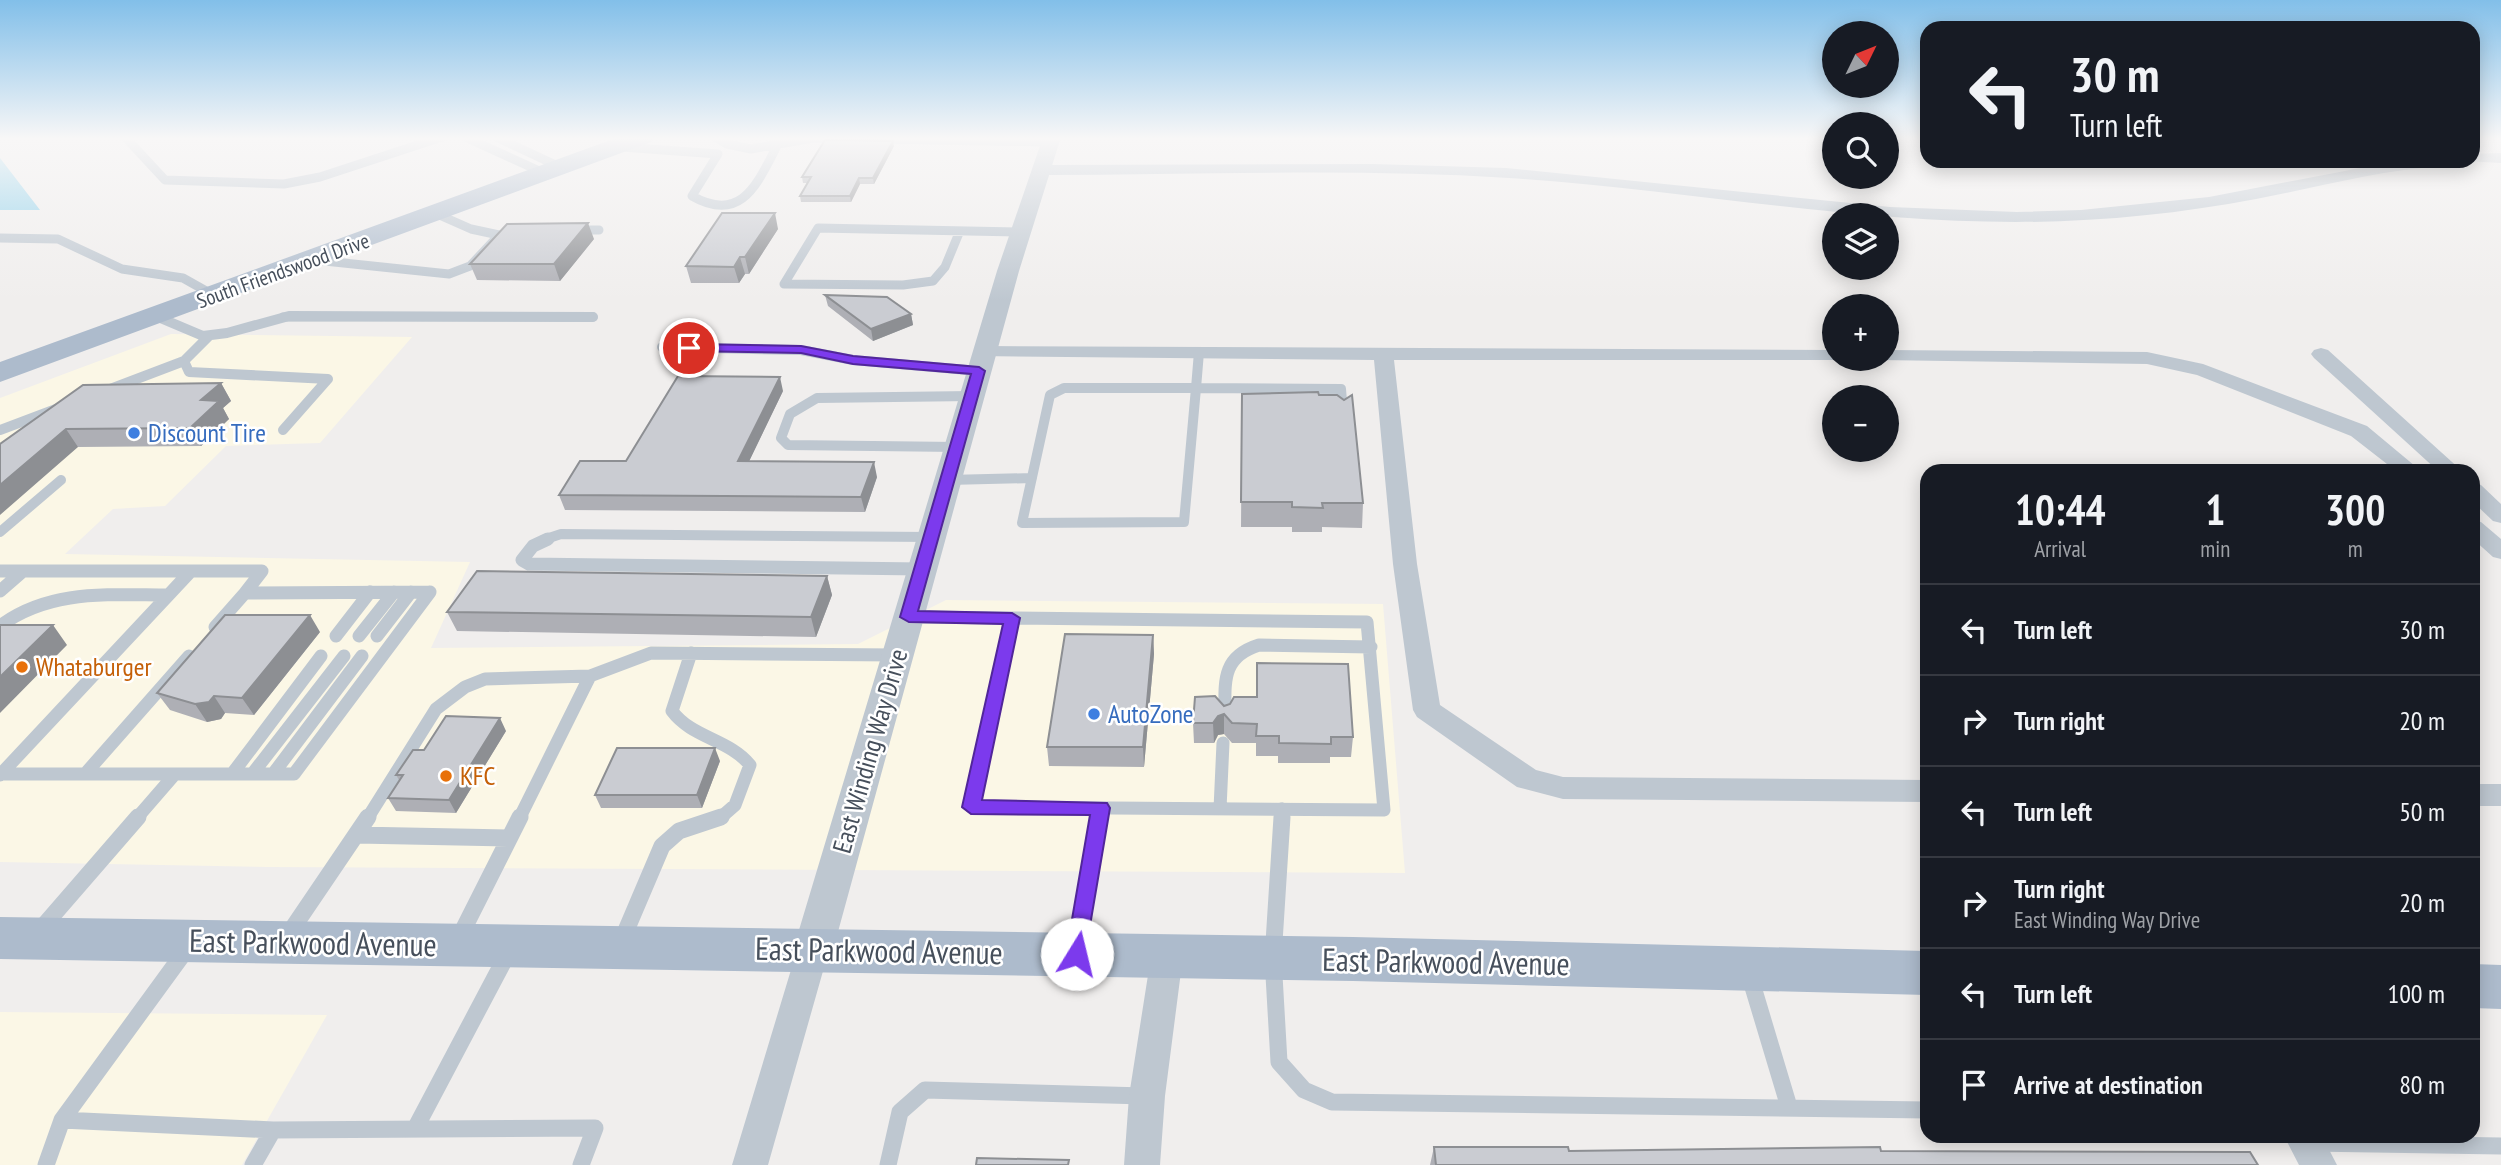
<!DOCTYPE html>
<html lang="en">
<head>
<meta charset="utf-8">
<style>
	body { margin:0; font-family:"PT Sans Narrow",sans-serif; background:#242831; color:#f1f3f6; height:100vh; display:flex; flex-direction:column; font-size:26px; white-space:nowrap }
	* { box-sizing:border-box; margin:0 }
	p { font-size:23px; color:#9ea1a6 }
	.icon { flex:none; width:38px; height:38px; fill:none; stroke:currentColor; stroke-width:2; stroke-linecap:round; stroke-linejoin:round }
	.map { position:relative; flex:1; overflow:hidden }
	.drawer { position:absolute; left:1920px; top:464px; width:560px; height:679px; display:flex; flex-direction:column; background:#171b24; border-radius:21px; box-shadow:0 4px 18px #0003 }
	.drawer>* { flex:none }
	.hud { position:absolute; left:1920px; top:21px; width:560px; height:147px; border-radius:21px; box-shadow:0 4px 18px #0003; background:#171b24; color:#f1f3f6; overflow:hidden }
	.needle { width:46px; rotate:47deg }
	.tools { position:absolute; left:1822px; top:21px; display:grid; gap:14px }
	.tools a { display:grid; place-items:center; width:77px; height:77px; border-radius:50%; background:#171b24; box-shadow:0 4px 18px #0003; font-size:35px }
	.pin { position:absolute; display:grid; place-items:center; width:60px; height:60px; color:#fff; margin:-30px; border:4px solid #fff; border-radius:50%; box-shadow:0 2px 7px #0007 }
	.me { position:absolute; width:77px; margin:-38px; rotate:9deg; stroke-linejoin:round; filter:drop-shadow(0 0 5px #0008) }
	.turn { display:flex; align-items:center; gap:24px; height:147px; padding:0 35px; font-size:32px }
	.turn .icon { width:91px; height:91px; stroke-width:2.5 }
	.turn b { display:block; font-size:49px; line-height:60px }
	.eta { display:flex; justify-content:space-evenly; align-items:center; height:119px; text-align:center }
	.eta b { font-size:42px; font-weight:700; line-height:49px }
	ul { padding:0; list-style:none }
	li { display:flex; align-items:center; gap:21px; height:91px; padding:0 35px; border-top:2px solid #363941 }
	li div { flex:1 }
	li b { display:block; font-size:26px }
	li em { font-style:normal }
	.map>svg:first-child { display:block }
	.commercial { fill:#fbf7e6 }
	.water { fill:#8acfea }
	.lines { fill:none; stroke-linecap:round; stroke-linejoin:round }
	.service-far3 { stroke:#bec7d0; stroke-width:9 }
	.service-far2 { stroke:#bec7d0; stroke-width:10 }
	.service-far1 { stroke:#bec7d0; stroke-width:13 }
	.service { stroke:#bec7d0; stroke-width:17 }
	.minor { fill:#bec7d0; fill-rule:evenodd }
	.tertiary { fill:#bec7d0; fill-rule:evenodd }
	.primary { fill:#adbbcc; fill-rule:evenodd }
	.wall { fill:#aeafb5 }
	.shaded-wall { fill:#8d8f93 }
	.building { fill:#caccd2; stroke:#8d8f93; stroke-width:2 }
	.route { fill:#7c3aed; stroke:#51269a; stroke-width:2 }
	.shop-dot { fill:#3f7fe0; stroke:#fff; stroke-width:2.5 }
	.food-dot { fill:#e8710a; stroke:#fff; stroke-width:2.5 }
	.labels { text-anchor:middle; stroke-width:5; stroke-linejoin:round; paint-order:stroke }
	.far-street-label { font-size:21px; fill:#464f5b; stroke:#fff }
	.shop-label { font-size:26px; fill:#366cbe; stroke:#fff; text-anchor:start }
	.food-label { font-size:26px; fill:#c56008; stroke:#fff; text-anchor:start }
	.street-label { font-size:26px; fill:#464f5b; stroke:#fff }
	.near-street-label { font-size:32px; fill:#464f5b; stroke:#fff }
</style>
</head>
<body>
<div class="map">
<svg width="2501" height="1165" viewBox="0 0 2501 1165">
	<rect width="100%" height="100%" fill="#f0eeed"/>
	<path class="commercial" d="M171,334l241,3 -92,106 -94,3 -61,60 -52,3 -48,45 405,8 -39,86 427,-4 88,-44 437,4 22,269 -1137,-6 -268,-5v-464z
		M0,1012l327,3 -85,150h-242z"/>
	<path class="water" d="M0,158l40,52h-40z"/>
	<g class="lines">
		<path class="service-far3" d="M125,137l40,43 119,4 36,-7 122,-40
			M465,137l81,37
			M496,137l66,31
			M715,137l12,7 24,5 62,-11 237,4
			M622,147l96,7 -26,42c49,28 65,-12 84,-48
			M576,230h23
			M0,238l58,1 64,30 61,9 32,18
			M315,260l134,14 21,-8 29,-31 -28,-6 -34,-15
			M784,284l34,-56 203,4
			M784,284l119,1 30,-4 12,-14 14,-34
			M283,317h310"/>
		<path class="service-far2" d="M158,317l45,19 24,-3 62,-17 304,1
			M209,336l-25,25 5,11 139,7 -45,51
			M662,347l139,3 52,10 126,11
			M1064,388h132l-12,134 -162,1 28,-128z
			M1196,388l145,1 2,25
			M1196,388l3,-36
			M105,391l79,-30
			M0,430l56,-21
			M957,447l-169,-2 -7,-7 9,-24 27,-16 155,-2
			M948,480l84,-2
			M0,532l61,-52
			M543,540l18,-6 370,3"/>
		<path class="service-far1" d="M548,539l-15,7 -11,14 7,4 393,5
			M0,571h262l-17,22
			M0,591l23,-20
			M910,617l102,1
			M1012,618l355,4 17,188 -413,-3z
			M0,626c50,-37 108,-31 168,-31
			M215,627l30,-34 185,-1
			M336,636l34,-44
			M359,636l35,-44
			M377,636l34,-44
			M691,653l-19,58c20,27 57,28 78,54l-15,40 -16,14
			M1225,716c0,-34 -4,-59 34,-71l112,2
			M253,773l91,-117
			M0,774h294l136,-182
			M85,774l104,-118
			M232,774l89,-118
			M273,774l89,-118
			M0,775l191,-204
			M1220,809l3,-66
			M136,819l39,-45
			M367,819l69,-110 29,-22 20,-8 105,-3 61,-23 246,2
			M519,819l71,-143
			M1098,819l2,-11
			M1281,819l1,-10"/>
		<path class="service" d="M1282,817l-9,141 6,104 25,28 28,12 595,8
			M357,835l151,3
			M40,930l98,-113
			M288,935l80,-118
			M459,938l61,-121
			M622,940l40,-94 17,-15 42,-14
			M1078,949l21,-132
			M1750,977l39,130
			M62,1120l211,10 322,-2 -14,37
			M415,1129l93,-176
			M2309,1143l192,3
			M46,1165l16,-45 124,-170
			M253,1165l20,-35
			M888,1165l12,-53 25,-22 220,6"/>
		<path class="minor" d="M2501,153v10l-34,-2h6v-7z
			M2397,161h55l-8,5c-64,4 -125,21 -188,33 -79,15 -160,23 -240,23 -169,0 -337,-33 -507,-44 -156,-10 -312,-3 -468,-3l-8,-5 8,-5 332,-1 133,4 384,39 127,5 64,-2 128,-13z
			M984,346l850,4v9l7,1h-447l23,204 23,141 96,65 27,7 364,3v22l-364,-3 -46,-12 -100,-70 -4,-7 -20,-146 -19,-204 -397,-4 -3,-4z
			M2321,348l7,2 134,121h-24l-124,-113 -3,-4 3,-4z
			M1886,350l261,2 56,12 164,62 54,45h-25l-45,-35 -154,-61 -50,-11 -268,-4 7,-1z
			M2473,483l8,2 20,19v19l-8,-2 -20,-19z
			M2473,520l8,2 20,17v20l-8,-2 -20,-18z
			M2473,784h28v22h-28z
			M813,936l11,4 5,10 -61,215h-36l65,-215 5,-10z
			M1167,942l11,4 5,10 -18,140 -5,69h-36l5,-69 22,-140 5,-10z
			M2284,1136h38l15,29h-38z"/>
		<path class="tertiary" d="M1043,137h18l-42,134 -186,679 -6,12 -14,5 -14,-5 -6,-12 204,-679z"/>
		<path class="primary" d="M619,137h36l-4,5 -651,240v-20z
			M0,917l1353,20 574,14v44l-574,-14 -1353,-22z
			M2473,964l28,1v44l-28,-1z"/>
	</g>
	<path class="wall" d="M894,146l-20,38h-14l-9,18h-50l-1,-6 8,-13h-5l-1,-6z
		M778,229l-29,45h-4l-6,9h-48l-5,-17z
		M594,239l-34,42 -83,-1 -7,-16z
		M825,295l86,19 2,11 -40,16 -45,-35z
		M221,383l10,18 -8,7 6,11 -28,27 -123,1 -78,-3z
		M783,391l-34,70 128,16 -12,35 -300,-2 -6,-15z
		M1242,394l77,1 44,108 -1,25 -40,-1v5h-30v-5h-51z
		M827,576l5,19 -16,42 -359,-6 -10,-19z
		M320,632l-66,83 -29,-2 -4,6 -14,3 -37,-12 -13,-17z
		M1153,635l1,19 -10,113 -95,-1 -2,-19z
		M1224,706l129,31 -2,20h-21v6h-52v-7h-22v-13h-24l-8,-9 -6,1 -4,8h-20l-1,-20z
		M506,731l-50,82 -60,-2 -8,-13 11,-18 -3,-5 28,-25z
		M720,761l-18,47h-101l-6,-13z
		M1434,1147l135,4h312l377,14h-828z"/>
	<path class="shaded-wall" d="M893,141l1,5 -20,38 -1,-6z
		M859,178l1,6 -9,18 -1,-6z
		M775,213l3,16 -29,45 -4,-17z
		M588,223l6,16 -34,42 -6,-17z
		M740,257l5,17 -6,9 -5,-16z
		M911,314l2,11 -40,16 -2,-12z
		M780,377l3,14 -41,85 -4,-15z
		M221,383l10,18 -8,7 6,11 -28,27 -11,-18 11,-28z
		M66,429l12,18 -78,68v-30z
		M874,462l3,15 -12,35 -4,-15z
		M827,576l5,19 -16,42 -5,-20z
		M310,615l10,17 -66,83 -12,-17z
		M53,625l14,20 -67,68v-36z
		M1153,635l1,19 -10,113 -1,-20z
		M214,696l11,17 -4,6 -14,3 -12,-18z
		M1224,714v20l-6,1 -4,8 -1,-20 5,-7z
		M500,718l6,13 -50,82 -7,-13z
		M715,748l5,13 -18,47 -5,-13z"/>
	<path class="building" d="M825,140l68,1 -20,37h-14l-9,18h-50l11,-19h-9z
		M722,213h53l-30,44h-5l-6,10 -48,-1z
		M588,223l-34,41h-84l37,-40z
		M825,295l62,2 24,17 -40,15z
		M678,376l102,1 -42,84 136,1 -13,35 -302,-2 21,-34h46z
		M221,383l-20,17 18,1 -29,27 -124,1 -66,56v-41l83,-59z
		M1318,392l1,3h18l7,5 8,-5 11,108h-41l1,5 -31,-1v-5h-51l1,-108z
		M477,571l350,5 -16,41 -364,-5z
		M225,615h85l-68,83 -28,-2 -5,6 -14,2 -38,-11z
		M0,625h53l-53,52z
		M1065,634l88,1 -10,112h-96z
		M1257,663l91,1 5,73h-22v7l-52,-1v-7h-23l1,-12 -25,-1 -8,-9 -6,2 -5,7h-20l2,-26 20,-1 9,10 6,-2 4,-7h23z
		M446,716l54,2 -51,82 -61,-2 15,-23h-7l17,-25h11z
		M617,748h98l-18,47h-102z
		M1434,1147h134l1,4 311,-4 1,4 369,1 8,13h-822z
		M977,1158l92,2 -1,5h-92z"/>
	<linearGradient id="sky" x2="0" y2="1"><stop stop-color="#82bfe9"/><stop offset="0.46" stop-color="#f8f7f7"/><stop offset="1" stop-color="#f8f7f7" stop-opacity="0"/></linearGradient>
	<rect width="2501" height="301" fill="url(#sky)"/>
	<path class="route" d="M689,344l112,2 52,10 126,11 6,4 -67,240 94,2 8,5 -38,182 125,3 3,5 -26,153 -7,2 -7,-2 -4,-7 24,-139 -119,-1 -9,-7 41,-183 -94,-2 -9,-5 71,-243 -118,-10 -52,-11 -117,-2v-6z"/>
	<g class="shop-dot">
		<circle cx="134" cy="433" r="7"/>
		<circle cx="1094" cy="714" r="7"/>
	</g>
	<g class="food-dot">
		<circle cx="22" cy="667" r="7"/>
		<circle cx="446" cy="776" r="7"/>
	</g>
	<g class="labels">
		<g class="far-street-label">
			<text transform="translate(283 271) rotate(-20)" y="7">South Friendswood Drive</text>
		</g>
		<g class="shop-label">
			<text x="148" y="442">Discount Tire</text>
			<text x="1108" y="723">AutoZone</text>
		</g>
		<g class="food-label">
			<text x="36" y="676">Whataburger</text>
			<text x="460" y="785">KFC</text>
		</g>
		<g class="street-label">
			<text transform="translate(870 751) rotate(-74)" y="9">East Winding Way Drive</text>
		</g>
		<g class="near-street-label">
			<text transform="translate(313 943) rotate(1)" y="11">East Parkwood Avenue</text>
			<text transform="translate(879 951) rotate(1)" y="11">East Parkwood Avenue</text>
			<text transform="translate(1446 962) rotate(1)" y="11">East Parkwood Avenue</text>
		</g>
	</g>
</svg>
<div class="tools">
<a><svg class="needle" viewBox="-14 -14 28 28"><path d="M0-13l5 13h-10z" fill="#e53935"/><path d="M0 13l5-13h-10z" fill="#9ea1a6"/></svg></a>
<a><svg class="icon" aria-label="search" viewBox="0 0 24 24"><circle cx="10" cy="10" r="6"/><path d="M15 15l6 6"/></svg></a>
<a><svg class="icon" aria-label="layers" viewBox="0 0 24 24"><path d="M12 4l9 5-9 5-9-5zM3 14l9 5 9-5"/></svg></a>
<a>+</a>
<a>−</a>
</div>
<div class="pin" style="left:689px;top:348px;background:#d93025"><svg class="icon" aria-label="arrive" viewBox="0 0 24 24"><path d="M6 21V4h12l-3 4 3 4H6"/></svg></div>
<svg class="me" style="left:1077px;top:954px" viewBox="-20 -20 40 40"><circle r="19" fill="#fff"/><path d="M0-13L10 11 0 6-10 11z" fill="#7c3aed"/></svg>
<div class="hud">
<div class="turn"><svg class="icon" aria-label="left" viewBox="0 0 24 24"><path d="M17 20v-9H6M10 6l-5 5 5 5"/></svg><div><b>30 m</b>Turn left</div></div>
</div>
<section class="drawer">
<div class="eta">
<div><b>10:44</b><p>Arrival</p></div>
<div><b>1</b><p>min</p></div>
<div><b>300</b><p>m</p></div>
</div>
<ul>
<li><svg class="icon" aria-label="left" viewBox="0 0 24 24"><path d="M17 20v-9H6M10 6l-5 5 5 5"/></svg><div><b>Turn left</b></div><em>30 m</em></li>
<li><svg class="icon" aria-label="right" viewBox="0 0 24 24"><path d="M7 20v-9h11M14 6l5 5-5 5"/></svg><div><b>Turn right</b></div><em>20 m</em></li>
<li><svg class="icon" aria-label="left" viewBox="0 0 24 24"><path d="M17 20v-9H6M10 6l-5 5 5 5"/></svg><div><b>Turn left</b></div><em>50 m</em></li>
<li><svg class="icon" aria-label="right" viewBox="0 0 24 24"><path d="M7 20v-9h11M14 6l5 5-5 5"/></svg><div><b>Turn right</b><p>East Winding Way Drive</p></div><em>20 m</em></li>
<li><svg class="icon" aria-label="left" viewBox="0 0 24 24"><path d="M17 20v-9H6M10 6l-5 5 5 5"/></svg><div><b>Turn left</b></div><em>100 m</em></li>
<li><svg class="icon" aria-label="arrive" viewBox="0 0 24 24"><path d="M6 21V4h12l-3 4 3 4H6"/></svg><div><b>Arrive at destination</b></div><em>80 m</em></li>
</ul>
</section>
</div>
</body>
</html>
